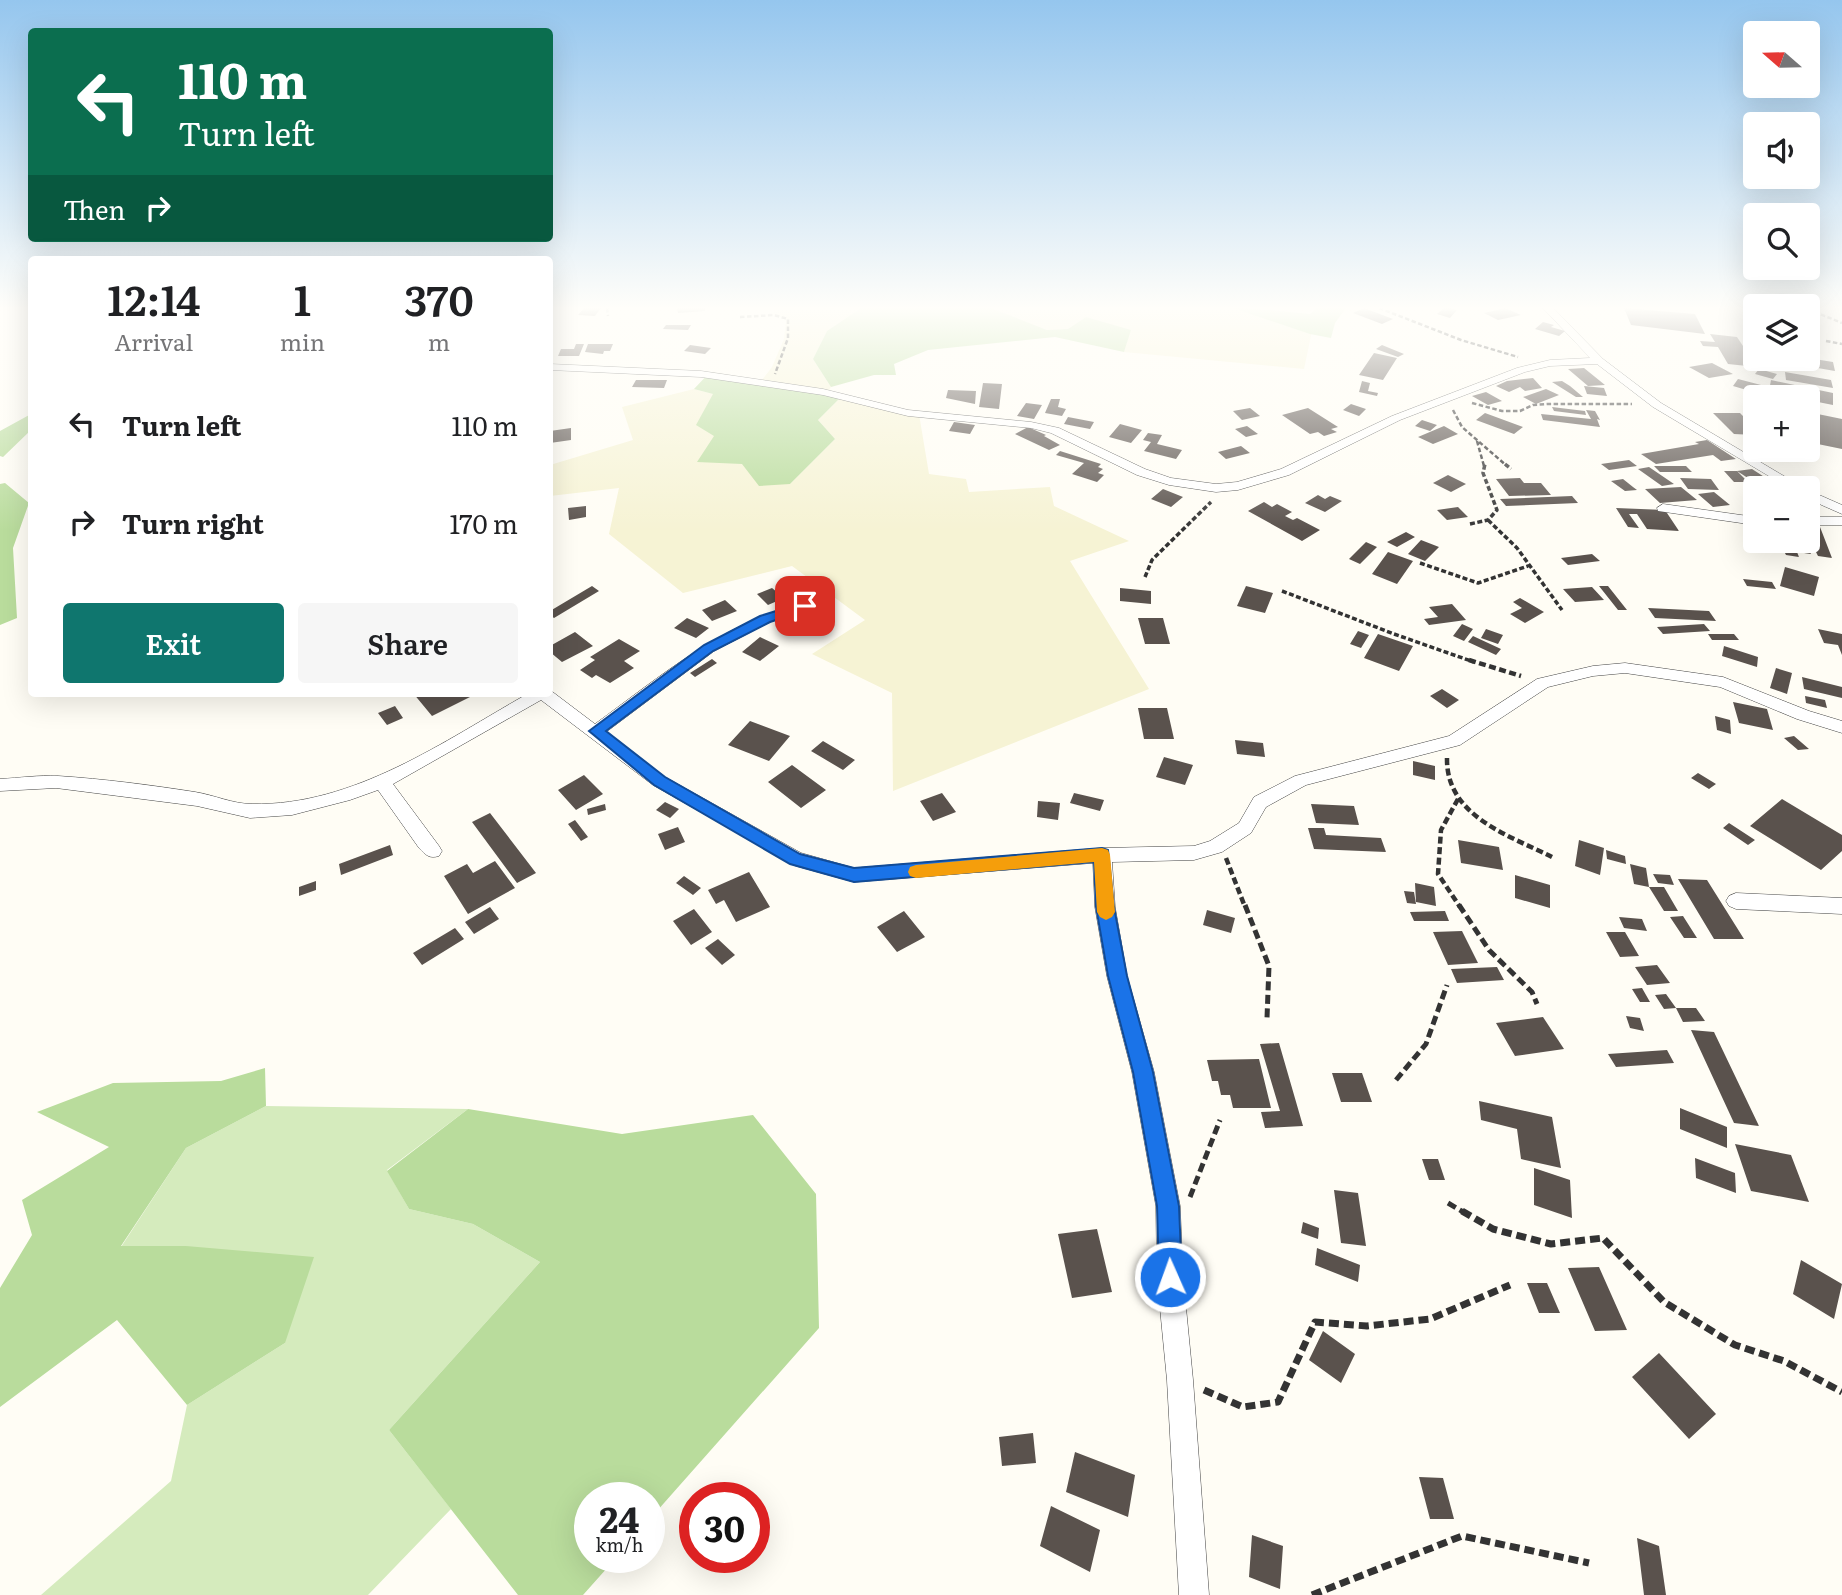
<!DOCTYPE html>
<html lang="en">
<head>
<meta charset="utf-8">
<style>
	body { margin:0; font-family:Literata,serif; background:#f6f6f6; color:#202124; height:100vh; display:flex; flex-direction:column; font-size:26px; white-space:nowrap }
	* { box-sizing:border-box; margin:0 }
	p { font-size:23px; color:#757577 }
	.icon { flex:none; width:38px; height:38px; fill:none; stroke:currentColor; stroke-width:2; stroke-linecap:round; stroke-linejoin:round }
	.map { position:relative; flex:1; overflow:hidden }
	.sheet { position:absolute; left:28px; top:256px; width:525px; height:441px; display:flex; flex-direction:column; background:#fff; border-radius:7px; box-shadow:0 7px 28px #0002 }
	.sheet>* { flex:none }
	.hud { position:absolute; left:28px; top:28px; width:525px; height:214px; border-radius:7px; box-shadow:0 7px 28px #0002; background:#0b6e4f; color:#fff; overflow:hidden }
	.needle { width:46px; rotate:290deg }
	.buttons { position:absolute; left:1743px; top:21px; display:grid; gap:14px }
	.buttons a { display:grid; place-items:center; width:77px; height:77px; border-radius:7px; background:#fff; box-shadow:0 7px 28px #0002; font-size:35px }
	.speed { position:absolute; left:574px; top:1482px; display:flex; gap:14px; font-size:35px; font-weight:700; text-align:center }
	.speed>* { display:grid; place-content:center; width:91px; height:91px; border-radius:50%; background:#fff; box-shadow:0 7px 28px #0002; line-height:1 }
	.speed small { font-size:18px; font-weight:400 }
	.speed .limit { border:10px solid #d22; background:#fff; color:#111 }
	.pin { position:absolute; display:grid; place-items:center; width:60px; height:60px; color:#fff; margin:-30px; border-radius:14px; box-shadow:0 4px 10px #0006 }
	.me { position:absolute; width:77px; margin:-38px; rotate:358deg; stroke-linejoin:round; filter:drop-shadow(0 0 5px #0008) }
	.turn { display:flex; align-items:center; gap:24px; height:147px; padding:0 35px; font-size:32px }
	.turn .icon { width:91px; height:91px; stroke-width:2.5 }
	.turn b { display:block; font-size:49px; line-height:60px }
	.then { display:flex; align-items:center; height:66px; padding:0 35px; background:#0003; gap:14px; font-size:26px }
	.eta { display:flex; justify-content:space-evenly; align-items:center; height:119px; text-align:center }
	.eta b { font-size:42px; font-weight:600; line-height:49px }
	.button { display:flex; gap:14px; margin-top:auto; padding:14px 35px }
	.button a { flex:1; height:80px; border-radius:7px; background:#0f766e; color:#fff; font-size:28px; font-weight:600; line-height:80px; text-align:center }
	.button a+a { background:#f6f6f6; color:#202124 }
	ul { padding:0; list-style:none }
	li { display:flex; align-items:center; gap:21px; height:98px; padding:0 35px }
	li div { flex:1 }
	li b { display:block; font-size:26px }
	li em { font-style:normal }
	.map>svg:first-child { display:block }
	.farmland { fill:#f6f3d4 }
	.green { fill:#d5ebbd }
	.forest { fill:#b9dc9c }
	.building { fill:#5a524d }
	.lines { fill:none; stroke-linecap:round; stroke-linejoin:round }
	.minor-casing { stroke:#444; stroke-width:1 }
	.path-far4 { stroke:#333; stroke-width:2.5; stroke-dasharray:4.5 2.5; stroke-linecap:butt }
	.path-far3 { stroke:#333; stroke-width:3.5; stroke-dasharray:5 2.5; stroke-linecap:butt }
	.path-far2 { stroke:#333; stroke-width:4.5; stroke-dasharray:7 3.5; stroke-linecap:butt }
	.path-far1 { stroke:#333; stroke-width:5; stroke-dasharray:9 4.5; stroke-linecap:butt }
	.path { stroke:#333; stroke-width:7; stroke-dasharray:10 5; stroke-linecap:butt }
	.minor { fill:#fff; fill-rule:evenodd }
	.route { fill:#1a73e8; stroke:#114b97; stroke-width:2 }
	.slow { fill:#f59e0b }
</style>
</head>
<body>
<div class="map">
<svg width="1842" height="1595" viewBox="0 0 1842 1595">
	<rect width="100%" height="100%" fill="#fffdf5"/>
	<path class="farmland" d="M776,308h85l-34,23 -14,28 18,28 -3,5 -66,-12 10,-13 12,-28 2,-19 -13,-7z
		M991,308h242l79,23 -8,38 -180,-17 6,-21 -44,-14 -17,12 -22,1z
		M694,389l19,5 1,41 28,29 48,20 45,-45 -17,-19 25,-25 76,19 10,60 37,5 3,13 81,-5 4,19 75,35 -59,20 79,128 -256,102 -1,-98 -80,-39 53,-34 -73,-54 -109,27 -74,-59 10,-46 -69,8v-31l83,-25 -11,-33z"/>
	<path class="green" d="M266,1106l202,3 -81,61 22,39 64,15 67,38 -151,168 62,79 -83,86h-327l130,-114 16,-76 98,-62 -99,-97 -65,1 65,-99z"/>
	<path class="forest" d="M861,308h130l56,22 21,-1 18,-12 45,13 -7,22 -69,-15 -127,13 -34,14 2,11h-22l-43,12 -18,-28 14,-28z
		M1233,308c28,0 49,4 77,6l7,-6h29l-11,15 -4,15 -21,-4z
		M710,372l133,23 -25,25 17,19 -45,45 -31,2 -17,-22 -45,-2 17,-26 -18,-11 17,-31 -19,-5z
		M31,414v16l-28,27 -3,-1v-25z
		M5,483l24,20 -16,45 4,70 -17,7v-141z
		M265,1068l1,38 -80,42 -65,98h65l128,11 -29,86 -98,62 -70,-85 -117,87v-119l32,-53 -10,-35 87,-53 -72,-35 76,-29 108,-2z
		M468,1109l154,25 131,-19 63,79 3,134 -170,192v-22h-59v60h26l-33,37h-65l-129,-165 151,-168 -67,-38 -64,-15 -22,-38z"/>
	<path class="building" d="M584,308h17l-6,8 -17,-1z
		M677,308h28v3l-27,2z
		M1364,308l29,11 -11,5 -29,-11z
		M1444,308h4l9,2 -7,8 -13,-4z
		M1505,308l16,7 -23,5 -14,-7z
		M1624,308l71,6 10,20 -74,-9z
		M1543,322l11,3 -3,2 14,4 -6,5 -24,-7z
		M666,325h25l-3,5 -25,-1z
		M1710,334l27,3 20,30 -29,-3 -10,-17 -15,-1 -3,-5 15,1z
		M576,344h8l-5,12h-21l3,-7h13z
		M588,344h25l-3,7h-6l-1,3 -18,-2z
		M690,345l21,3 -6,6 -21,-3z
		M1382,345l22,9 -6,3 -22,-8z
		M1374,353l23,5 -14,22 -24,-5z
		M1808,358l25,4 2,9 -46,-8v-4z
		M1712,363l21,11 -24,4 -20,-11z
		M1584,368l21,17 -17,1 -20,-17z
		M1759,369l18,5 -4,5 -18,-5z
		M1785,372l46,8 2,8 -47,-8z
		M1533,378l9,10 -17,3 -5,-4 -11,5 -13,-6 11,-5z
		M1738,379l23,6 -4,8 -24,-7z
		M636,380h31l-3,8 -32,-1z
		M1771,380l62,13v12l-25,-5v-3l-39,-6z
		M1362,381l8,2 -2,8 10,2 -1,3 -18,-4z
		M1562,381l8,5 13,11h-7l-24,-15z
		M983,383l19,1 -3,25 -20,-2z
		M1584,386l20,2 3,8 -20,-2z
		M1546,389l13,6 -23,9 -13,-7z
		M948,390l28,1 -1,13 -29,-6z
		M1486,392l16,9 -14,4 -16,-9z
		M1051,399h9l-2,8 8,2 -4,7 -17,-3z
		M1026,403l16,2 -8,14 -17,-3z
		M1351,404l15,5 -7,7 -16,-6z
		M1552,407l33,4 1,4 -32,-4z
		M1250,408l10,8 -18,4 -9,-9z
		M1308,408l30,19 -7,2 6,3 -13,4 -6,-4 -8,2 -28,-19z
		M1586,410l9,1 5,9 -3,-1 3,8 -57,-7 -2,-6 50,5z
		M1808,412l34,7v30l-34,-7z
		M1485,413l38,14 -9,7 -38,-14z
		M1713,413h27l15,15v7l-21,-1z
		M1068,417l26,5 -4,7 -26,-5z
		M1422,420l15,5 -7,6 -15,-5z
		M954,422l21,3 -5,9 -21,-3z
		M1120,424l22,6 -11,13 -22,-6z
		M1247,426l11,8 -12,3 -11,-8z
		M1444,426l14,8 -25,10 -15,-7z
		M1028,427l18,8 -2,1 16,9 -11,5 -34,-16z
		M571,428v12l-21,3v-12z
		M1148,433l14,2 -5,9 25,6 -6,9 -32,-8 7,-9 -8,-2z
		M1707,440l29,19 -15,2 -8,-6 -57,9 -15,-10 58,-10 -4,-2z
		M1241,446l9,7 -24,6 -8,-7z
		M1060,451l41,13 -3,3 5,2 -5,4 6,2 -7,7 -25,-8 12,-11 -28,-8z
		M1629,460l8,6 -28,4 -8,-6z
		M1654,466h32l6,6h-32z
		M1649,467l25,17 -12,2 -24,-17z
		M1752,469l17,11 -15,2 -17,-11z
		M1724,471h13l11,11h-14z
		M1448,475l18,9 -15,8 -18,-9z
		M1520,478l4,5h17l10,12 -42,1 -13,-17z
		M1680,478l31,1 8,11 -31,-1z
		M1623,479l10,8 4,3 -12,1 -14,-10z
		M1761,482h18l7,6h-18z
		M1681,487l16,13 -37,3 -15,-14z
		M1163,489l20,8 -12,10 -20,-8z
		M1714,492l16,13 -17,2 -15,-13z
		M1318,495l7,4 5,-3 12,5 -17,11 -20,-9z
		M1572,496l6,7 -72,3 -6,-7z
		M1264,502l8,5 5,-3 15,8 -7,4 8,4 4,-2 23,12 -18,11 -54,-30z
		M586,506v11l-17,3 -1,-12z
		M1458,507l10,10 -21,3 -10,-10z
		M1616,508l49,2 14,21 -32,-2 -10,-15h-8l10,14 -11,-1z
		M1808,525l12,2 12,31 -14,-2 -6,-12 -4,-1z
		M1406,532l9,5 -18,10 -10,-5z
		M1421,540l18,7 -14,14 -17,-7z
		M1779,541l28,3 4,10 -14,-2 2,5 -13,-2z
		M1366,542l11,5 -17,17 -11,-5z
		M1388,552l25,9 -16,23 -25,-10z
		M1592,554l8,7 -32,4 -7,-7z
		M1785,567l34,10 -5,19 -34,-10z
		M1743,579l29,3 4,7 -29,-3z
		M592,586l7,5 -45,27 -4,-3v-4z
		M1246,586l27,7 -8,20 -28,-7z
		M1599,586h9l19,24h-9z
		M1592,587l12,13 -29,2 -12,-13z
		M772,588l12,10 -16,7 -11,-11z
		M1120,588l31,3v13l-31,-3z
		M1520,598l24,14 -19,11 -15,-9 12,-6 -9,-6z
		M725,600l12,11 -25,10 -10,-11z
		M1452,604l14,16 -37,5 -5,-6 14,-2 -9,-10z
		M1648,608l61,3 7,10 -61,-3z
		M687,618l22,10 -13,10 -22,-10z
		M1138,618h25l7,26h-25z
		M1462,624l11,5 -9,12 -11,-5z
		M1704,624l6,7 -47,3 -6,-7z
		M1486,629l17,6 -5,9 -17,-6z
		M1818,629l24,5v21l-4,-10 -14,-2z
		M1358,631l11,4 -8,13 -11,-4z
		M575,632l18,14 -31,16 -12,-10v-6z
		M1378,634l35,12 -14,25 -35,-13z
		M1708,634h26l5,6h-27z
		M1473,636l28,13 -5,6 -28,-13z
		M760,637l19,9 -19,15 -18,-9z
		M619,639l21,12 -16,10 10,7 -24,15 -14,-8 -4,3 -12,-8 15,-10 -5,-3z
		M1724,646l34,11 -1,10 -35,-11z
		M712,659l5,4 -22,14 -5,-4z
		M1776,668l16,5 -5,21 -17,-6z
		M1802,677l40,10v11l-38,-9z
		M1442,689l17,11 -12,8 -17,-12z
		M413,693h53l4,4 -38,19z
		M1805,696l20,4 2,8 -21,-5z
		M1733,702l34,7 6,21 -34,-7z
		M395,706l8,12 -16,7 -9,-12z
		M1138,708h29l7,31h-30z
		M1715,716l15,4 1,14 -14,-4z
		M750,721l40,15 -21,25 -41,-16z
		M1794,736l15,13 -11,1 -14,-12z
		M1235,740l28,3 2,14 -28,-3z
		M823,741l32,19 -12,10 -32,-19z
		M1164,757l29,8 -8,20 -29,-8z
		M1413,761l22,5v14l-22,-5z
		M792,765l34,25 -25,18 -33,-26z
		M1698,773l18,11 -7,5 -18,-11z
		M584,775l19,19 -27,16 -18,-20z
		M942,793l14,19 -23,9 -13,-20z
		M1074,793l30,7 -4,11 -30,-8z
		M1782,799l60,36v16l-21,19 -71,-44z
		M1038,801l22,2 -2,17 -21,-3z
		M665,802l14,7 -9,9 -14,-8z
		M605,804l1,6 -18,5 -1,-6z
		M1311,804l43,2 5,19 -43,-2z
		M490,813l46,60 -19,10 -45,-61z
		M575,820l13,17 -7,4 -13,-17z
		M1729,823l26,17 -7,5 -25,-17z
		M678,827l7,15 -20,8 -7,-16z
		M1308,828h16l2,7 55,3 5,14 -72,-3z
		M1458,840l41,7 4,23 -42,-7z
		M1579,840l25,8 -4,27 -25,-9z
		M390,845l3,10 -52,20 -2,-11z
		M1606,850l19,6 1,8 -19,-5z
		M495,861l20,27 -47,26 -24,-38 23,-12 6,9z
		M1630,864l16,4 3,19 -15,-3z
		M749,872l21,35 -34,15 -12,-22 -8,4 -8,-14z
		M1653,874l17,1 4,10 -16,-2z
		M1515,875l35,10v23l-35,-10z
		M684,876l17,12 -8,7 -17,-12z
		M1678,879l29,1 37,59h-30z
		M316,881v9l-17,6v-9z
		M1415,883l19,4 2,19 -20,-4z
		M1649,887h15l14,24h-14z
		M1404,891l10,1 2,12 -9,-1z
		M490,907l9,12 -25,15 -9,-12z
		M694,909l18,23 -21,13 -18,-24z
		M1207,910l28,8 -4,15 -28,-8z
		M904,911l21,26 -28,15 -20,-25z
		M1445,911l4,10h-35l-4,-9z
		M1683,916l14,22h-13l-14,-21z
		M1619,917l23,2 5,12 -23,-3z
		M455,928l9,11 -42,26 -9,-12z
		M1462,931l16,32 -30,2 -15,-33z
		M1606,932h19l14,24 -19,1z
		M718,939l17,16 -13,10 -17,-17z
		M1657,965l13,18 -23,2 -12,-18z
		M1497,967l7,13 -47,3 -6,-14z
		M1642,988l8,14h-10l-8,-13z
		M1666,994l10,14h20l9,13 -22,1 -7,-14 -12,1 -9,-14z
		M1626,1016l14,2 4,13 -14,-3z
		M1543,1017l21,32 -49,7 -19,-33z
		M1691,1030l23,2 45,94 -25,-3z
		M1279,1043l24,83 -38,2 -4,-16 19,-1 -20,-67z
		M1667,1050l7,13 -58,4 -8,-13z
		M1259,1059l12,49h-38l-3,-13h-9l-3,-14h-6l-5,-21z
		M1332,1073h30l10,29h-31z
		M1479,1101l73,16 9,51 -40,-9 -4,-30 -36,-9z
		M1680,1108l47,19v21l-47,-19z
		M1735,1144l56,11 18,47 -58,-11z
		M1695,1158l40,15 1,20 -40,-15z
		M1422,1159h16l7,21h-16z
		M1534,1168l36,12 2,38 -38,-13z
		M1334,1190l24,3 8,53 -25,-3z
		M1303,1222l16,6 -1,11 -17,-6z
		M1097,1229l15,63 -40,6 -14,-64z
		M1317,1248l43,17 -2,17 -43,-17z
		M1801,1260l41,24 -8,35 -41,-25z
		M1599,1267l28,63 -32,1 -27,-63z
		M1527,1283h20l13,30h-21z
		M1323,1331l32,23 -14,29 -32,-23z
		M1659,1353l57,61 -27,25 -57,-62z
		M1033,1433l3,30 -34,3 -3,-29z
		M1075,1452l60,23 -7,42 -62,-25z
		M1419,1477l24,1 11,41h-24z
		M1051,1506l49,24 -10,42 -50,-26z
		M1252,1535l31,11 -3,43 -31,-12z
		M1637,1538l22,8 7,49h-22z"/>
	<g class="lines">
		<defs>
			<path id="minor" d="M1543,308h10l50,51 58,44 143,85h-15l-136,-81 -56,-43 -47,2 -25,6 -125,48 -111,55 -51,15 -22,2 -47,-7 -32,-10 -86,-42 -20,-5 -123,-12 -85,-21 -122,-18 -151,-7v-6l151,7 122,18 85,21 123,12 28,6 86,41 26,9 45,6 21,-2 44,-13 111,-53 125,-48 33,-8 40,-2z
				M1808,490l34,15v9l-34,-15z
				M1663,504l92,13v8l-97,-14 -1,-3z
				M1808,517h34v8h-34z
				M805,602l7,4 -2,3 -40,13 -56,29 -108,81 59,45 136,76 53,15 248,-20 92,-2 16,-5 29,-18 15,-26 41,-21 154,-40 88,-57 56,-13 32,-3 98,14 86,34 33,10v12l-45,-14 -77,-32 -95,-14 -32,3 -45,11 -88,58 -154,40 -40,22 -15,26 -29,19 -28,8 -82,2 3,45 12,69 27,96 26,134 3,71 10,103 16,215h-30l-12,-215 -10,-103 -1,-71 -24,-134 -25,-96 -12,-69 -2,-44 -239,19 -58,-16 -143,-81 -112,-85 -148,84 46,62 3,5 -3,5c-10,3 -13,-1 -20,-8l-41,-58 -28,10 -58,15 -42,3 -53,-12 -141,-18 -56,3v-12c19,-1 39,-4 58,-3 46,3 92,9 137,16 19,3 38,12 57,12 102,2 192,-63 277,-111h21v-3l45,34c66,-48 129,-102 210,-122z
				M1736,893l106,5v16l-106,-5 -7,-3 -3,-5 3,-5z"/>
		</defs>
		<use href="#minor" class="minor-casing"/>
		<path class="path-far4" d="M607,308l1,8
			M1379,308l82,32 57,17
			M1808,309l34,14
			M740,317l34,-2 14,4v19l-13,36
			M1826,341l16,3
			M1472,403l30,8h18l13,-6 15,-1h84
			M1453,410l9,17 45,39
			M1477,441l7,25"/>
		<path class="path-far3" d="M1505,464l6,5
			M1488,520l29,28 45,62
			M1470,524l18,-4 9,-10 -14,-37 2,-9
			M1420,563l58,20 50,-17
			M1145,577l7,-17 59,-58
			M1282,591l112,43 80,28"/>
		<path class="path-far2" d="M1469,660l52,16
			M1447,758c-1,58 61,77 105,99
			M1458,799l-17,31 -3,44 22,33
			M1226,858l19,49"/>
		<path class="path-far1" d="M1245,905l24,61 -2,52
			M1459,905l30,45 43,42 5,12
			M1396,1080l30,-36 21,-59
			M1190,1197l30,-77
			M1448,1203l17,10"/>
		<path class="path" d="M1462,1211l31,18 58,15 52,-6 61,64 71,43 49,16 58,31
			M1204,1390l39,17 35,-5 37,-80 52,4 63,-7 80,-34
			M1312,1595l150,-59 127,27"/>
		<use href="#minor" class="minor"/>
	</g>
	<linearGradient id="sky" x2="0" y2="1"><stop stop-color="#95c6ee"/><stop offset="0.58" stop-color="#fffefa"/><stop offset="1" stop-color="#fffefa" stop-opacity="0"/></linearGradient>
	<rect width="1842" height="531" fill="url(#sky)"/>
	<path class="route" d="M805,602l4,2v5l-39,13 -57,29 -107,80 59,46 135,77 54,14 248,-20 6,2 6,57 13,69 26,96 26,134 3,71 -4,8 -8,4 -8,-4 -3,-8 -2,-71 -24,-134 -25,-96 -12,-69 -2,-45 -240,20 -64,-18 -136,-79 -65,-54 115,-86 56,-29z"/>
	<path class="slow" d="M1102,848l6,2 2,5 5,57 -3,5 -6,3 -6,-3 -3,-5 -3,-50 -178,16 -6,-2 -2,-4 2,-5 6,-2z"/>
</svg>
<div class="buttons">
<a><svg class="needle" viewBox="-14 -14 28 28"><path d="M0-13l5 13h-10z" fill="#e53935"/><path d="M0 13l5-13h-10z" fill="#757577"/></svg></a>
<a><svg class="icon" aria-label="sound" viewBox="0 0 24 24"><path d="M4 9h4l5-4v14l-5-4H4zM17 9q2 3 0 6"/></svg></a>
<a><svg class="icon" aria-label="search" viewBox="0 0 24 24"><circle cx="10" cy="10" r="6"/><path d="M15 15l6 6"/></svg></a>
<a><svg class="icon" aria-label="layers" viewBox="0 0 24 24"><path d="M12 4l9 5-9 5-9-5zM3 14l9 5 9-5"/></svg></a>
<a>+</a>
<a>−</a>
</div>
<div class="speed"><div>24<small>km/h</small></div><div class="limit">30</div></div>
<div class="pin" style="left:805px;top:606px;background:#d93025"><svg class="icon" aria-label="arrive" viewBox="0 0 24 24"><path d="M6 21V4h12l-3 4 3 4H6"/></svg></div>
<svg class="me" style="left:1170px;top:1277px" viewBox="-20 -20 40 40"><circle r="17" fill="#1a73e8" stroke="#fff" stroke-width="3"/><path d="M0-11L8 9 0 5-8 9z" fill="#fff"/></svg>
<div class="hud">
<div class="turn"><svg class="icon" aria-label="left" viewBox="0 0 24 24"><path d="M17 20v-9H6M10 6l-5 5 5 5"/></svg><div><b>110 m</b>Turn left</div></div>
<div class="then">Then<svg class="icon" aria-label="right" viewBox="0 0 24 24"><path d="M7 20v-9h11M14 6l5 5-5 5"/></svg></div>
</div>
<section class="sheet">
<div class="eta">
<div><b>12:14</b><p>Arrival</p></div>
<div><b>1</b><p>min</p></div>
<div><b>370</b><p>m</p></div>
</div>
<ul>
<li><svg class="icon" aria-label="left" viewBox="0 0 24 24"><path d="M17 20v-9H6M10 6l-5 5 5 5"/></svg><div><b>Turn left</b></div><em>110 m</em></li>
<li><svg class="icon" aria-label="right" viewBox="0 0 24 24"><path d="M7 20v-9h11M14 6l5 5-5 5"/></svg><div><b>Turn right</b></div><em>170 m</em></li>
</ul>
<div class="button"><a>Exit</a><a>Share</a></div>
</section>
</div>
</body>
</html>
